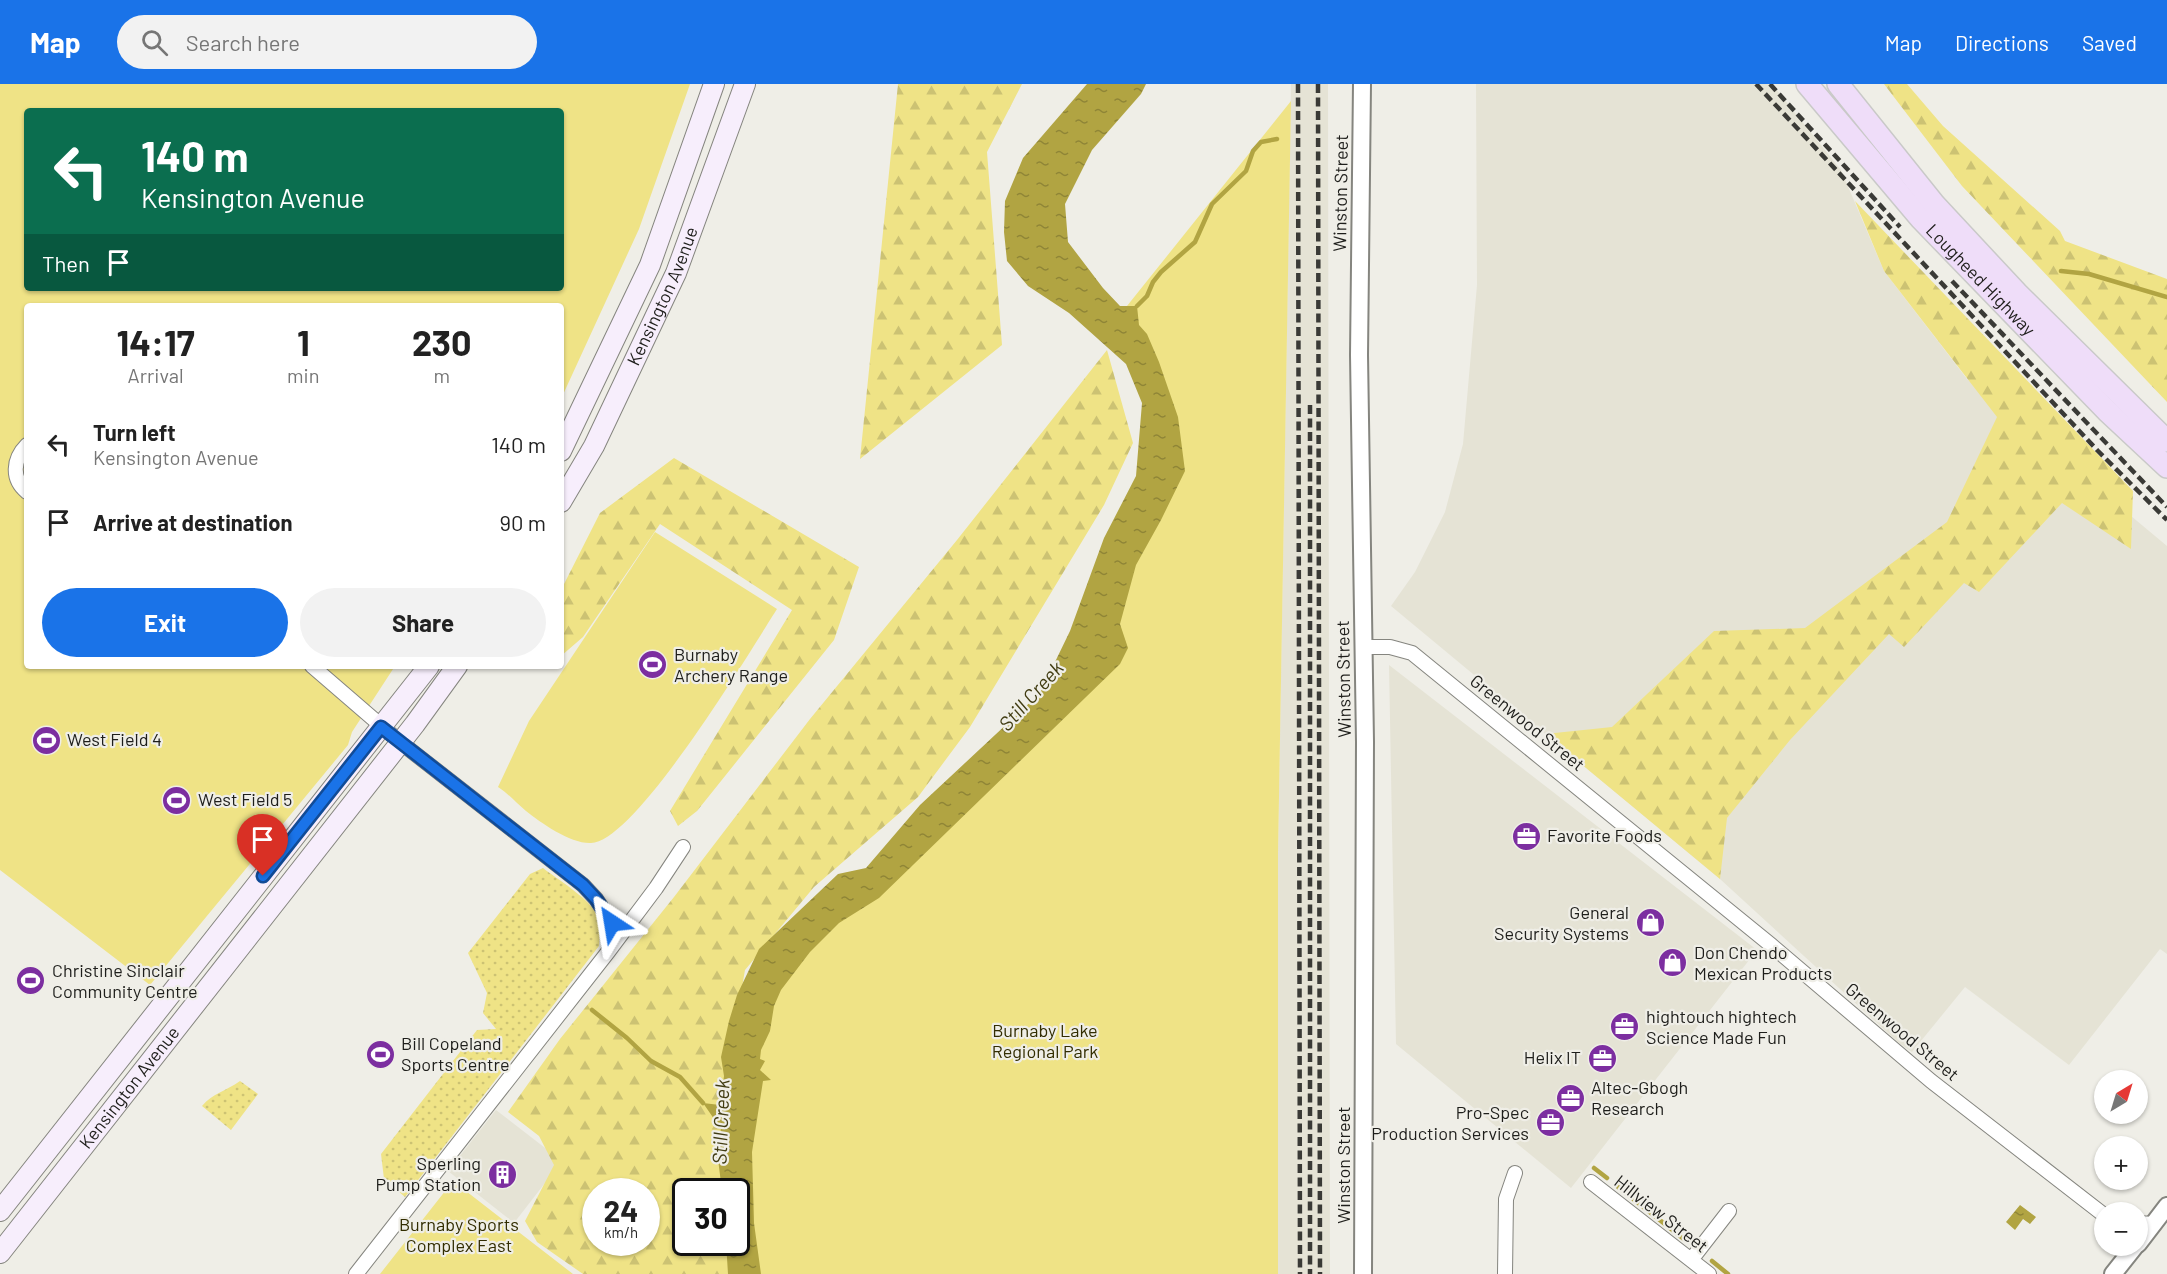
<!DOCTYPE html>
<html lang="en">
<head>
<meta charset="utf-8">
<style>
	body { margin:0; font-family:Barlow,sans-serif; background:#f2f2f2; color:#222; height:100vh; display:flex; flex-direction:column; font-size:22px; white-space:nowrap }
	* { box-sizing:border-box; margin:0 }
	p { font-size:20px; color:#767676 }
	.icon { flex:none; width:33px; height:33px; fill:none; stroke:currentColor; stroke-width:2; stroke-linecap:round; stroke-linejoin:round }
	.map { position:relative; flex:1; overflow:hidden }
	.side { position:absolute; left:24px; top:219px; width:540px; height:366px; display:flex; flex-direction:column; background:#fff; border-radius:6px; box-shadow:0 2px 4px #0004 }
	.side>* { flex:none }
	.guide { position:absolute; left:24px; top:24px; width:540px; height:183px; border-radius:6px; box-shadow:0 2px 4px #0004; background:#0b6e4f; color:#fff; overflow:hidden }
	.needle { width:39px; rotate:38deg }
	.buttons { position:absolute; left:2094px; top:986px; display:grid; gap:12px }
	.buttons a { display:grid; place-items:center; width:54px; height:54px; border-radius:50%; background:#fff; box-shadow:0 2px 4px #0004; font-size:30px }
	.speed { position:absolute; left:582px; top:1094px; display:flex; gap:12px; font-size:30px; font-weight:700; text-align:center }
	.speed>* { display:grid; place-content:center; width:78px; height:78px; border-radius:50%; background:#fff; box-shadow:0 2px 4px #0004; line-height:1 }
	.speed small { font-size:15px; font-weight:400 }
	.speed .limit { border:3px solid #111; border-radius:9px; background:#fff; color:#111 }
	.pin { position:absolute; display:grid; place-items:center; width:51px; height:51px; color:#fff; margin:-62px -26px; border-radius:50% 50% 50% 0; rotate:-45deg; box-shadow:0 0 6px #0007 }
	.pin .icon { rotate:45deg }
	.me { position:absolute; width:66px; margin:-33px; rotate:327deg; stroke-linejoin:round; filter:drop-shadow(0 0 4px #0008) }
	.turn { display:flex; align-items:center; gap:21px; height:126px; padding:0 18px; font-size:27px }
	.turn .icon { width:78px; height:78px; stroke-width:2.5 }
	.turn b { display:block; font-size:42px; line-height:51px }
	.then { display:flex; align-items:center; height:57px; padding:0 18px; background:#0003; gap:12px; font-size:22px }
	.eta { display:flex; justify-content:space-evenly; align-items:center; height:102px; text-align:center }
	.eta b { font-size:36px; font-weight:700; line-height:42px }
	.action { display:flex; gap:12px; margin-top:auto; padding:12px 18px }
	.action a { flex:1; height:69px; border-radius:36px; background:#1a73e8; color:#fff; font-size:24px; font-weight:700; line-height:69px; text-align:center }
	.action a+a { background:#f2f2f2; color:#222 }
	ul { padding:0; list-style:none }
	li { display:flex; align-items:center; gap:18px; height:78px; padding:0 18px }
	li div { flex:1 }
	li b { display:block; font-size:22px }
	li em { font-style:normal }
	header { display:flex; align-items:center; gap:36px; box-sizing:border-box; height:84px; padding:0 30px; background:#1a73e8; color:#fff }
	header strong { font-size:28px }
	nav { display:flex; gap:33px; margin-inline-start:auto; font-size:21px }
	.search { width:420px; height:54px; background:#f2f2f2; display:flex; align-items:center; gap:15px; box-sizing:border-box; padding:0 21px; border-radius:33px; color:#767676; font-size:22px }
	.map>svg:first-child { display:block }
	.built { fill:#e5e3d5 }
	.grass { fill:url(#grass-dots) }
	.forest { fill:url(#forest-firs); fill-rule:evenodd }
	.park { fill:#efe386; fill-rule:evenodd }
	.water { fill:url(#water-ripples) }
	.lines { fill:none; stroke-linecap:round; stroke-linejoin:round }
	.stream { stroke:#b1a442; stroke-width:4.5 }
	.minor-casing { stroke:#85857f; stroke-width:16 }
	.tertiary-casing { stroke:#85857f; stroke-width:20 }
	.secondary-casing { stroke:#85857f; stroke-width:22 }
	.primary-casing { stroke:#c9c9c8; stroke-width:24 }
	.minor { stroke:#fff; stroke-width:14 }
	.tertiary { stroke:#fff; stroke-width:16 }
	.secondary { stroke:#f7eefc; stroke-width:20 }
	.primary { stroke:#efddf9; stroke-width:21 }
	.rail { stroke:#3a3a36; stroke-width:4.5; stroke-dasharray:9 4.5; stroke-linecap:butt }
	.route-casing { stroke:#114b97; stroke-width:15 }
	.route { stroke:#1a73e8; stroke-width:10 }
	.labels { text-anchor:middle; stroke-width:4.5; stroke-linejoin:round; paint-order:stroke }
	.street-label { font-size:18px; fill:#1e1e1b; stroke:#efeee7 }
	.poi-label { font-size:18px; fill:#1e1e1b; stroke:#efeee7; text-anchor:start }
	.park-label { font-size:18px; fill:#322d01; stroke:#efeee7 }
	.water-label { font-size:20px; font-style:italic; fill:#413c12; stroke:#efeee7 }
</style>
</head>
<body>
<header>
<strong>Map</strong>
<div class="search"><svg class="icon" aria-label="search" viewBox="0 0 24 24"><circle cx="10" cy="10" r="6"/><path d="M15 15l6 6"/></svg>Search here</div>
<nav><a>Map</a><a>Directions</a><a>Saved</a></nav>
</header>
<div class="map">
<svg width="2167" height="1190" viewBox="0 0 2167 1190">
	<defs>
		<pattern id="grass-dots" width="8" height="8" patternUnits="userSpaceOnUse" patternTransform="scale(1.5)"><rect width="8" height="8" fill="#efe386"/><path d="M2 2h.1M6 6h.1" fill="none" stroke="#ccc273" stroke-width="1.8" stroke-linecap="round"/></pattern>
		<pattern id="forest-firs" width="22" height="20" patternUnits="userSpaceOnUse" patternTransform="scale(1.5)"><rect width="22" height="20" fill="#efe386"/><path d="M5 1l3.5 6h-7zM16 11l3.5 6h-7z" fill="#ccc273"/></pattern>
		<pattern id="water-ripples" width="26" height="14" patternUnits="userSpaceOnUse" patternTransform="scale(1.5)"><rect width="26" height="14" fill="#b1a442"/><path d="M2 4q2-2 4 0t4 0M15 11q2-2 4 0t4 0" fill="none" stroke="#8f8536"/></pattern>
	</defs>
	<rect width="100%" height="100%" fill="#efeee7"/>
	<path class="built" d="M1291,0h37l2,1190h-52v-419z
		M1476,0h296l69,86 43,101 83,108 200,167v408l-7,-5 -91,116 -104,-78 -53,65 -13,-9 -179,-164 -329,-273 24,-34 30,-60 18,-68 14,-159z
		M1389,581l368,285 -186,238 -175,-144z
		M496,1026l66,51 -48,62 -66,-52z"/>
	<path class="grass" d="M543,784c14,11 44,29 52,44 5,10 5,23 4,34l-194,251 -21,-18 -3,-25 96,-124 19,-1 -13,-16 4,-20 -19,-40 62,-79z
		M240,997l18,13 -27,36 -29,-24c11,-13 24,-15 38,-25z"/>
	<path class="forest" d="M898,0h124l-35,68 15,193 -142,114z
		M1884,0h23l36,42 117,105 5,10 102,38v123l-205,-216z
		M1855,117l278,290 -2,58 -69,-46 -83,89 -15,-9 -60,64 -15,-13 -99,106 -63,78 -7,61 -175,-145 67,-7 102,-96 91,-3 142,-106 50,-105 -113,-146z
		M1107,266l26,93 -29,62 -134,222 -52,70 -104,90 -69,83 -20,115 3,106h-42v51h43l1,32h-147l-46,-32 -12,-21 29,-56 -15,-29 -31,-24 52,-73 114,-142 136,-178 147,-179zM596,1107h50v51h-50z
		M674,374l185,109 -25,73 -137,171 -19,15 -8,-15 122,-201 -132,-86 -77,113 -22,19v-66l39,-77z"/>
	<path class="park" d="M0,0h690l-51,145 -78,170v-93h-534v360h368l-43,66 -4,13 -198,240 -150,-115zM27,27h534v177h-534z
		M1291,17l-13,754v419h-523l-8,-81 10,-177 61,-85 280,-260 76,-224 -47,-141z
		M655,448l122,77c-27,42 -141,233 -186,234 -20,1 -50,-20 -65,-32 -10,-8 -17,-17 -28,-24l31,-66z
		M453,1097l120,93h-193z"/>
	<path class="water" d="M1087,0h59l-5,10 -49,56 -27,54 3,38 35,46 17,18h17l2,19 8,9 12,28 19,55 7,54 -24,49 -25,45 -16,59 8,24 -8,16 -241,234 -40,25 -29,29 -29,38 -7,16 -4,25 -9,19 -1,9 5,2 -5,9 11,10 -8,1 -11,71 2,71 7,51h-33l-2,-32h10v-51h-14l-5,-40 4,-22 -18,-26 17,2 4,-29 -3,-19 8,-36 8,-26 22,-46 79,-75 28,-6 54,-63 120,-112 30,-62 34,-93 32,-62 6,-73 -16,-39 -57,-51 -41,-27 -21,-25 -3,-29 1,-31 18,-43z
		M2020,1121l16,12 -6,7 -7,-5 -8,11 -9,-8z"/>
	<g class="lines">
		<path class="stream" d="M2061,187l28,3 78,23
			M1137,222l10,-10 6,-14 8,-10 34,-30 17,-38 34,-33 7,-20 8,-9 16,-3
			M592,926l35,28 24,23 29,16 23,26
			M1594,1084l13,10
			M1618,1103l67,53
			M1712,1177l16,13"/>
		<defs>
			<path id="minor" d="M27,361c-14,14 -16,34 0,47
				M1364,563h26l22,6 359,292 160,136 173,134
				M312,582l88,76 183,143 13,14 16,24 -3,27
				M1591,1098l118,92
				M2138,1139l15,1
				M1691,1176l38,-49
				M356,1190l252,-322 48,-64 27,-41
				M1505,1190l1,-75 9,-26"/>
			<path id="tertiary" d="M1362,0l-3,271 6,387 -2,532
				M2138,1160l29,-38
				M2113,1190l23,-29"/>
			<g id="secondary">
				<path d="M561,367l89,-186 64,-181"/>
				<path id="s1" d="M561,418l33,-56 82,-173 69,-189"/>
				<path d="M0,1127l429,-545"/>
				<path id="s2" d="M0,1169l415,-529 42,-58"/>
			</g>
			<g id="primary">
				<path id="s3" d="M1807,0l114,135 186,192 60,56"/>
				<path d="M1838,0l97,121 82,88 150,148"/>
			</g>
		</defs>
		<use href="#minor" class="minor-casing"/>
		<use href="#tertiary" class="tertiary-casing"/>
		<use href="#secondary" class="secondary-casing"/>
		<use href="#primary" class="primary-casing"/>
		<use href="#minor" class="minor"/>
		<use href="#tertiary" class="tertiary"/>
		<use href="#secondary" class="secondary"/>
		<use href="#primary" class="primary"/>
		<path class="rail" d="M1298,0l2,1190
			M1318,0l2,1190
			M1756,0l342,367 69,69
			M1770,0l130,143
			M1952,197l215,226
			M1310,321v869"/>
	</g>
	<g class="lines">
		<defs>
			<path id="route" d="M263,792l118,-149 202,158 13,14 16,24"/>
		</defs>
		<use href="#route" class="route-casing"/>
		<use href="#route" class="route"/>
	</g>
	<defs>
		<symbol id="stadium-disc" viewBox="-11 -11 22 22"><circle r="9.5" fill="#7c2ea0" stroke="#efeee7"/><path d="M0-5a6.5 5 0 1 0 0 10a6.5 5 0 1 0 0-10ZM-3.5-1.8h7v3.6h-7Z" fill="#fff"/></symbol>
		<symbol id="office-disc" viewBox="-11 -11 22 22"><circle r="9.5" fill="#7c2ea0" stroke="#efeee7"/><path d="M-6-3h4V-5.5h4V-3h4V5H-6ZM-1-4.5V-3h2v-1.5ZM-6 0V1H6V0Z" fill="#fff"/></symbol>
		<symbol id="shop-disc" viewBox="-11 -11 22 22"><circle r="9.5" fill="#7c2ea0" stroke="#efeee7"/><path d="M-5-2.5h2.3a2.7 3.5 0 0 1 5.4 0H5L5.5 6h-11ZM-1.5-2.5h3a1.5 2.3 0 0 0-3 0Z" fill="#fff"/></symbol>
		<symbol id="building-disc" viewBox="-11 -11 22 22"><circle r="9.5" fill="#7c2ea0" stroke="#efeee7"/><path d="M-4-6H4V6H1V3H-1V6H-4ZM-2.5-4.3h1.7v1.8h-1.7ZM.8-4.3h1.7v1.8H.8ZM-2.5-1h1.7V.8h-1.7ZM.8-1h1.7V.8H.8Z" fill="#fff"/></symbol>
	</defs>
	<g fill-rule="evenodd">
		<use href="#stadium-disc" x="636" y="564" width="33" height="33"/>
		<use href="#stadium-disc" x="30" y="640" width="33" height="33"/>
		<use href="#stadium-disc" x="160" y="700" width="33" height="33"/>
		<use href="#office-disc" x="1510" y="736" width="33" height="33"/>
		<use href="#shop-disc" x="1634" y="822" width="33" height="33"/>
		<use href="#shop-disc" x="1656" y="862" width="33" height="33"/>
		<use href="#stadium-disc" x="14" y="880" width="33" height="33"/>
		<use href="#office-disc" x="1608" y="926" width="33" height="33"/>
		<use href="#stadium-disc" x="364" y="954" width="33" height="33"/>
		<use href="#office-disc" x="1586" y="958" width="33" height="33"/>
		<use href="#office-disc" x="1554" y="998" width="33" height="33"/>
		<use href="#office-disc" x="1534" y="1022" width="33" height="33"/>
		<use href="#building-disc" x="486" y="1074" width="33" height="33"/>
	</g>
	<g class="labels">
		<g class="street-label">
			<text transform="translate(1341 109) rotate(-89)" y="6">Winston Street</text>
			<text dy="6" stroke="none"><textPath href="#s3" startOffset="262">Lougheed Highway</textPath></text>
			<text dy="6" stroke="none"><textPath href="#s1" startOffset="230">Kensington Avenue</textPath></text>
			<text transform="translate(1344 595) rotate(-91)" y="6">Winston Street</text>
			<text transform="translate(1527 639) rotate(39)" y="6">Greenwood Street</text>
			<text transform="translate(1902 948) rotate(40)" y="6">Greenwood Street</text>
			<text dy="6" stroke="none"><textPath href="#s2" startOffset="210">Kensington Avenue</textPath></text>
			<text transform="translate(1344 1081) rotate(-90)" y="6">Winston Street</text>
			<text transform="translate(1661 1130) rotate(38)" y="6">Hillview Street</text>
		</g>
		<g class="poi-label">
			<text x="674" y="577">Burnaby<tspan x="674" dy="21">Archery Range</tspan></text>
			<text x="67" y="662">West Field 4</text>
			<text x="198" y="722">West Field 5</text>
			<text x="1547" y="758">Favorite Foods</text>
			<text x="1629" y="835" text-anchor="end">General<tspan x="1629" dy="21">Security Systems</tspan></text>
			<text x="1694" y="875">Don Chendo<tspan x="1694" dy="21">Mexican Products</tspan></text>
			<text x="52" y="893">Christine Sinclair<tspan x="52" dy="21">Community Centre</tspan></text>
			<text x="1646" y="939">hightouch hightech<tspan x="1646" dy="21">Science Made Fun</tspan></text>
			<text x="401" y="966">Bill Copeland<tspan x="401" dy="21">Sports Centre</tspan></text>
			<text x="1581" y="980" text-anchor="end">Helix IT</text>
			<text x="1591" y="1010">Altec-Gbogh<tspan x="1591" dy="21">Research</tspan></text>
			<text x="1529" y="1035" text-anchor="end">Pro-Spec<tspan x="1529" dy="21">Production Services</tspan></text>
			<text x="481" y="1086" text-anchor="end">Sperling<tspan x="481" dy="21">Pump Station</tspan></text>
		</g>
		<g class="park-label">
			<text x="1045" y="953">Burnaby Lake<tspan x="1045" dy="21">Regional Park</tspan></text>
			<text x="459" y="1147">Burnaby Sports<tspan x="459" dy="21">Complex East</tspan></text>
		</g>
		<g class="water-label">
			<text transform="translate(1031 612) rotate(-48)" y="7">Still Creek</text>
			<text transform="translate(721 1038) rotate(-88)" y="7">Still Creek</text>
		</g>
	</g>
</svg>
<div class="buttons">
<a><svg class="needle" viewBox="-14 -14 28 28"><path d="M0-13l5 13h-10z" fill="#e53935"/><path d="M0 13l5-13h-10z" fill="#767676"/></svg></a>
<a>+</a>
<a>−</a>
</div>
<div class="speed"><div>24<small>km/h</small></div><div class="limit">30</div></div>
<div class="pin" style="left:263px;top:792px;background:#d93025"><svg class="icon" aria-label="arrive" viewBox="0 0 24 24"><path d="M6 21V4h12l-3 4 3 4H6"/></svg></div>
<svg class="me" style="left:612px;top:839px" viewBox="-20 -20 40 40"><path d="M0-17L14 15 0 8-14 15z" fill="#1a73e8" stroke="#fff" stroke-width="4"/></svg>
<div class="guide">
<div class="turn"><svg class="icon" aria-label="left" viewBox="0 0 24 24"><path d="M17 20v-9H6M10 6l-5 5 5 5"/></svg><div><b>140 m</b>Kensington Avenue</div></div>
<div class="then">Then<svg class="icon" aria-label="arrive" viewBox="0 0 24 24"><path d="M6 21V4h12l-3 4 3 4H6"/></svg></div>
</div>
<section class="side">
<div class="eta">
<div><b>14:17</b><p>Arrival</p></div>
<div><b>1</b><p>min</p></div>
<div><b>230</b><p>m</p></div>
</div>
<ul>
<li><svg class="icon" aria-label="left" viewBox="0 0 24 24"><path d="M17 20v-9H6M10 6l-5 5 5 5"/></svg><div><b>Turn left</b><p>Kensington Avenue</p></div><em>140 m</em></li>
<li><svg class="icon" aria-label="arrive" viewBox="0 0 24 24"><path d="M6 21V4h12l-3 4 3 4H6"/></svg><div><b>Arrive at destination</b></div><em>90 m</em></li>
</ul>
<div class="action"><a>Exit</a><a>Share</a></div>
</section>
</div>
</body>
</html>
